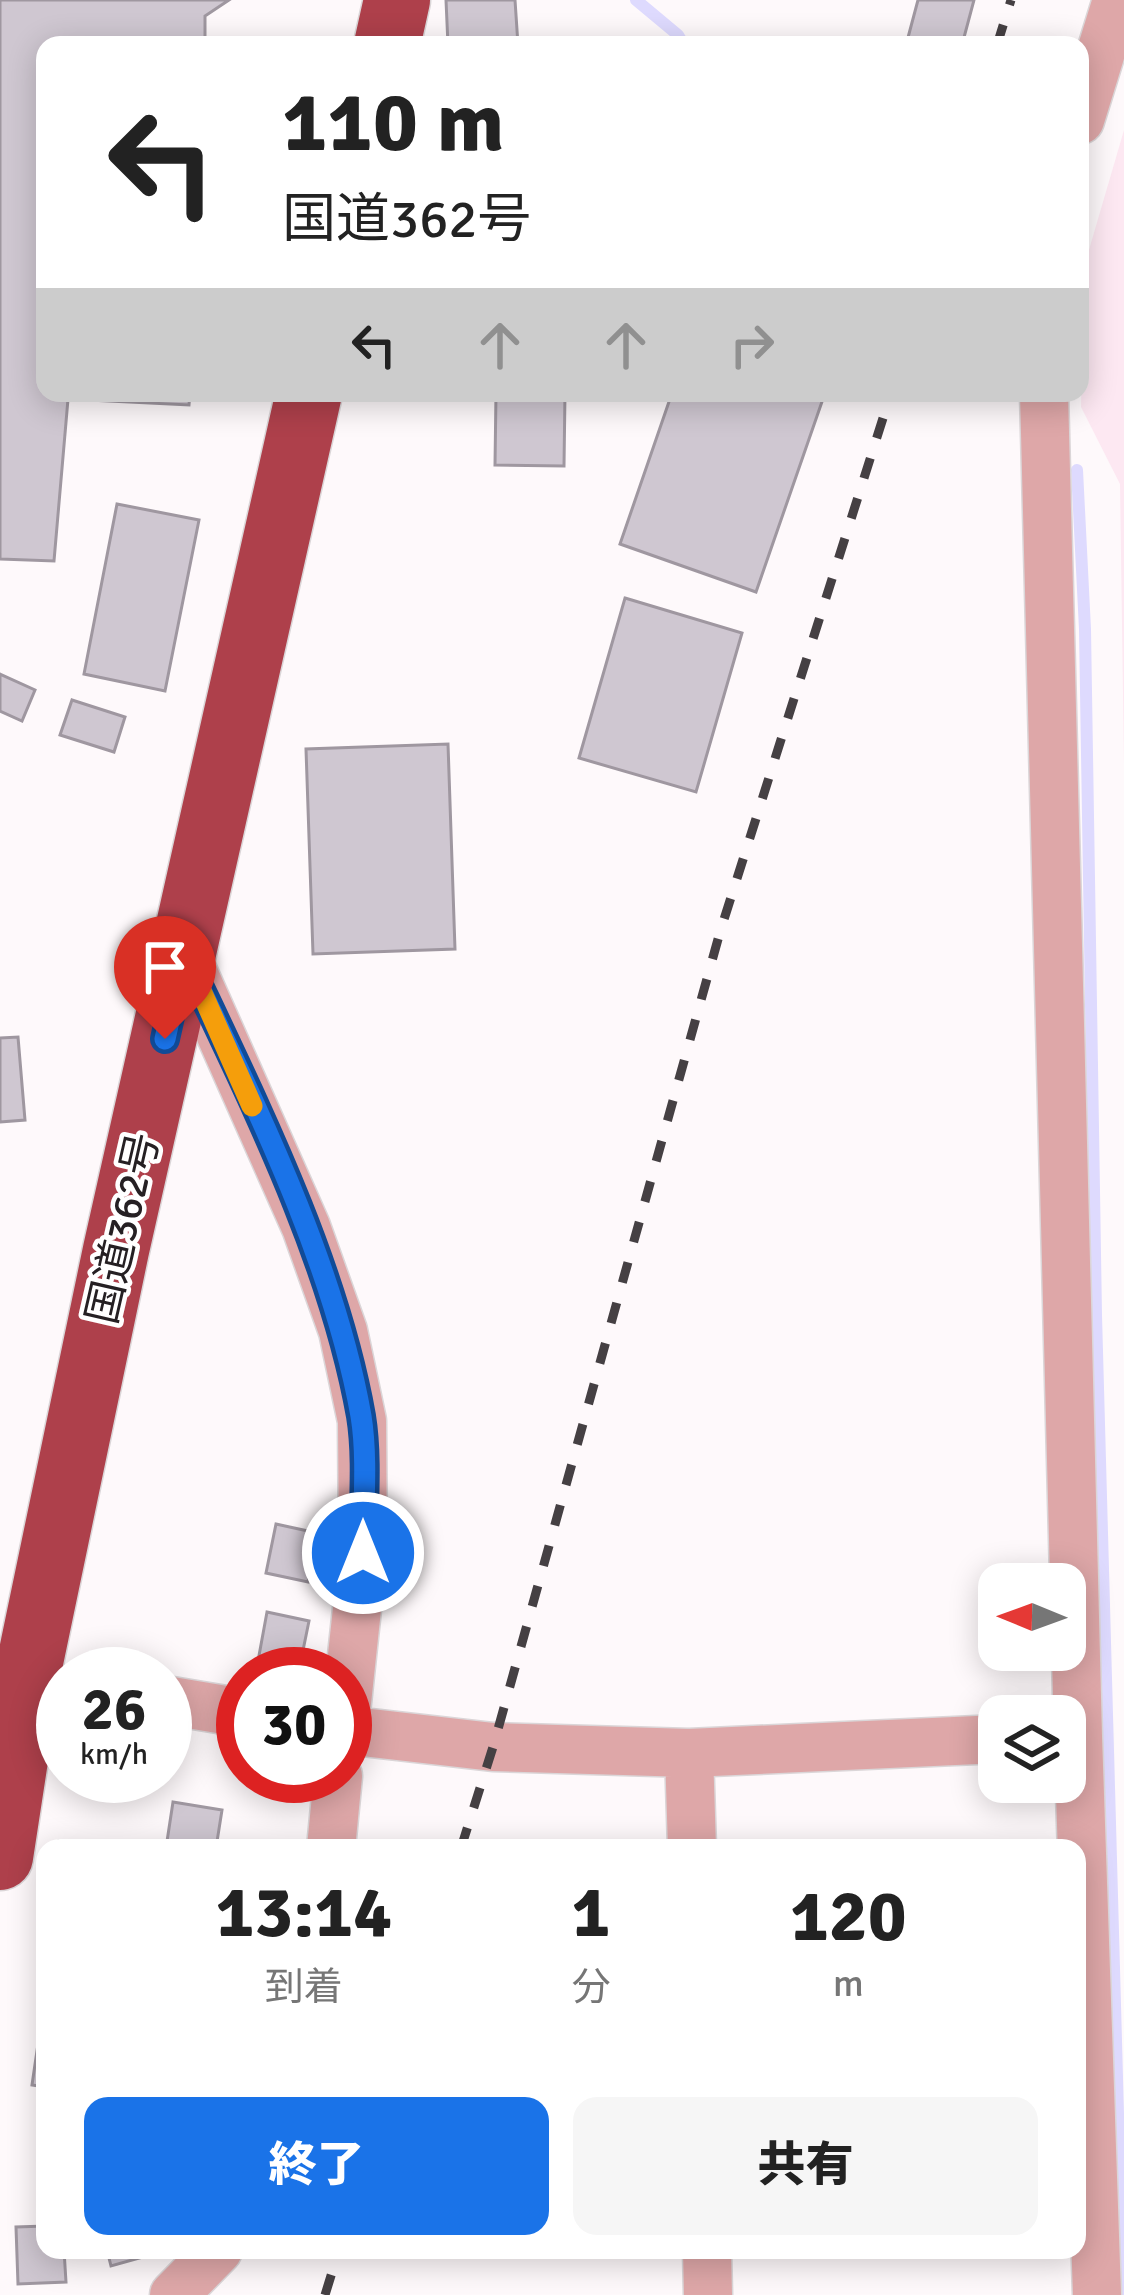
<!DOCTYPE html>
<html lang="ja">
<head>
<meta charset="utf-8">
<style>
	body { margin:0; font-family:Signika,"Noto Sans JP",sans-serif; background:#f6f6f6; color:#222; height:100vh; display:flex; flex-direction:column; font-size:45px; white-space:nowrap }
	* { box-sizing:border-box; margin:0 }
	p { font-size:39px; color:#767676 }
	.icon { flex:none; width:66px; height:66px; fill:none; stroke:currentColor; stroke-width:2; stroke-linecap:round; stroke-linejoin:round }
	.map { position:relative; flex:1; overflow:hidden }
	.side { position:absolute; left:36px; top:1839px; width:1050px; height:420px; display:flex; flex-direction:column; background:#fff; border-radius:24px; box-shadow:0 6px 30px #0003 }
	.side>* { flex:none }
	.hud { position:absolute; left:36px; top:36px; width:1053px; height:366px; border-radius:24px; box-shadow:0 6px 30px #0003; background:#fff; color:#222; overflow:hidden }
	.needle { width:78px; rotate:271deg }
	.buttons { position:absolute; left:978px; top:1563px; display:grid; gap:24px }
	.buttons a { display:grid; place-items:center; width:108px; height:108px; border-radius:24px; background:#fff; box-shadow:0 6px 30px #0003; font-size:60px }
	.speed { position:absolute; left:36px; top:1647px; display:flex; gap:24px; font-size:60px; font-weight:700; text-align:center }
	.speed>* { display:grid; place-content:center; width:156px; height:156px; border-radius:50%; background:#fff; box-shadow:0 6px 30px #0003; line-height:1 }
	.speed small { font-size:30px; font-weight:400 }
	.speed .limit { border:18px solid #d22; background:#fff; color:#111 }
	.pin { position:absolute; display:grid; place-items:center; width:102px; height:102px; color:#fff; margin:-123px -51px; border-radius:50% 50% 50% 0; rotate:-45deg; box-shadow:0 0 12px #0007 }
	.pin .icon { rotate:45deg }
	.me { position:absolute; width:132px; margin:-66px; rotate:0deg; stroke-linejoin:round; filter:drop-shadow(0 0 9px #0008) }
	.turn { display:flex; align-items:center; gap:42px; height:252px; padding:0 48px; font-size:54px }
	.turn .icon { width:156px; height:156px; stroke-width:2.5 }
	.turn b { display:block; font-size:84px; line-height:102px }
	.lanes { display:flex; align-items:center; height:114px; padding:0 48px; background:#0003; justify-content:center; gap:60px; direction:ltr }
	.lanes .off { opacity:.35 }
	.eta { display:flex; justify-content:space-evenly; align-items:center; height:204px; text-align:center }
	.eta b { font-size:72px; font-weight:800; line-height:84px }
	.action { display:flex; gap:24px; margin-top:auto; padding:24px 48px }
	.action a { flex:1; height:138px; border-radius:24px; background:#1a73e8; color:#fff; font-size:48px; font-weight:800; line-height:138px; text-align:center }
	.action a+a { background:#f6f6f6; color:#222 }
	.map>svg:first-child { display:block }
	.built { fill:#fde8f2 }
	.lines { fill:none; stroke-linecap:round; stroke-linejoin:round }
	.stream { stroke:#dedafe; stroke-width:12 }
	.building { fill:#cfc7d1; stroke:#9f97a0; stroke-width:3 }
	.minor-casing { stroke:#dbd6d8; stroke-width:51 }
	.highway-casing { stroke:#dbd6d8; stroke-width:69 }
	.minor { stroke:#dea7a8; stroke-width:48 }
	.highway { stroke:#ae404b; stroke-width:66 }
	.rail { stroke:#454043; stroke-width:9; stroke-dasharray:21 21; stroke-linecap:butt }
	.route-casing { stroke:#114b97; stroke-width:30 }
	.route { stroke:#1a73e8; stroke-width:21 }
	.slow { stroke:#f59e0b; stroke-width:21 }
	.labels { text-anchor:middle; stroke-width:9; stroke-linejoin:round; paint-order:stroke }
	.street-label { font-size:42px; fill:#252023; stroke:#fff }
</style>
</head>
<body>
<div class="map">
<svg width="1124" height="2295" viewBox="0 0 1124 2295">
	<rect width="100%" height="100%" fill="#fef9fb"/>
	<path class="built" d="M1124,130v635l-4,-281 -39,-77 3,-140z"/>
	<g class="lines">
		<path class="stream" d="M636,0l42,35 6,10
			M1077,470l8,159 11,686 27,980"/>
	</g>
	<path class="building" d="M0,0h229l-24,16v29h-160v348h145l-1,12 -121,-6 -14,162 -54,-2z
		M446,0h69l3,45h-70z
		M918,0h56l-12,45h-56z
		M496,393h69l-1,73 -69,-1z
		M672,393h153l-69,199 -136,-48z
		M117,504l82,16 -34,171 -81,-17z
		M625,598l117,35 -46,159 -117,-34z
		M0,674l35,16 -13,31 -22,-10z
		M72,700l53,17 -11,35 -54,-17z
		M448,744l7,205 -142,5 -7,-205z
		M18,1037l7,83 -25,2v-84z
		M276,1524l41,9 -9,49 -42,-9z
		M267,1612l42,9 -10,49 -41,-9z
		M173,1802l49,8 -6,38h-50z
		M59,1841l45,7h-46z
		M45,1996v91l-13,-2z
		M45,2226v24h19l2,32 -48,2 -2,-57z
		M107,2250h50v3l-46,13z"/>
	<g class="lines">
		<defs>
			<path id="minor" d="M1080,120l37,-120
				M1044,393l34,1343 -13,1
				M185,954l121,273 37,104 19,90 1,132 -18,168
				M165,1700l78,13
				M345,1730l148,17 196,6 3,95
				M1078,1736l19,559
				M689,1753l310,-14
				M331,1848l7,-72
				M707,2250l1,45
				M174,2295l44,-45"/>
			<path id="highway" d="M387,45l10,-45
				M0,1857l30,-195 86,-412 193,-857"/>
		</defs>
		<use href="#minor" class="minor-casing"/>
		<use href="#highway" class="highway-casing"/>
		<use href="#minor" class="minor"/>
		<use href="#highway" class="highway"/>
		<path class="rail" d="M997,45l14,-45
			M461,1848l32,-101 227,-815 171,-539
			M325,2295l14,-45"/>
	</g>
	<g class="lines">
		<defs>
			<path id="route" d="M165,1039l19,-85c68,145 149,304 177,462 7,43 2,93 2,137"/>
		</defs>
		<use href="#route" class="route-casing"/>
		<use href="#route" class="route"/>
		<path class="slow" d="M194,975l58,131"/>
	</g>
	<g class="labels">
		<g class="street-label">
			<text transform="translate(122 1228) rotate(-77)" y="15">国道362号</text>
		</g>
	</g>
</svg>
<div class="buttons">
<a><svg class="needle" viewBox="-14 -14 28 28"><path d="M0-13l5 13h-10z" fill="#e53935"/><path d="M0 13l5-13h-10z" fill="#767676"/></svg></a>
<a><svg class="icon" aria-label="layers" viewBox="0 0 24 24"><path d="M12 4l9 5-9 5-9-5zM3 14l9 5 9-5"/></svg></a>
</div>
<div class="speed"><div>26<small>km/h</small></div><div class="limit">30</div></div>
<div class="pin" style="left:165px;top:1039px;background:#d93025"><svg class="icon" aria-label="arrive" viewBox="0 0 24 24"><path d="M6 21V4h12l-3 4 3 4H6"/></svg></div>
<svg class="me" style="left:363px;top:1553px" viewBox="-20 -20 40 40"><circle r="17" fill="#1a73e8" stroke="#fff" stroke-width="3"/><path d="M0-11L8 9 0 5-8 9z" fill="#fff"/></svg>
<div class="hud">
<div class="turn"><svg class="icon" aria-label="left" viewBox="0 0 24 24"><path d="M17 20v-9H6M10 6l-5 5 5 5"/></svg><div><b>110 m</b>国道362号</div></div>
<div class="lanes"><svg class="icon" aria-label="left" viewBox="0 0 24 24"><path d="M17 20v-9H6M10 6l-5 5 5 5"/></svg><svg class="icon off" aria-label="ahead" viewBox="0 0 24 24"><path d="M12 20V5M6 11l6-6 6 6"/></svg><svg class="icon off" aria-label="ahead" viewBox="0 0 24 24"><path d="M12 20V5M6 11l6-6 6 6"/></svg><svg class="icon off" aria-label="right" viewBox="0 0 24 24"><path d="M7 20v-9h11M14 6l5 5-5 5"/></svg></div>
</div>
<section class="side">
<div class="eta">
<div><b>13:14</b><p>到着</p></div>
<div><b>1</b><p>分</p></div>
<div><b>120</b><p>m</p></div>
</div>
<div class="action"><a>終了</a><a>共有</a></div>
</section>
</div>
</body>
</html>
